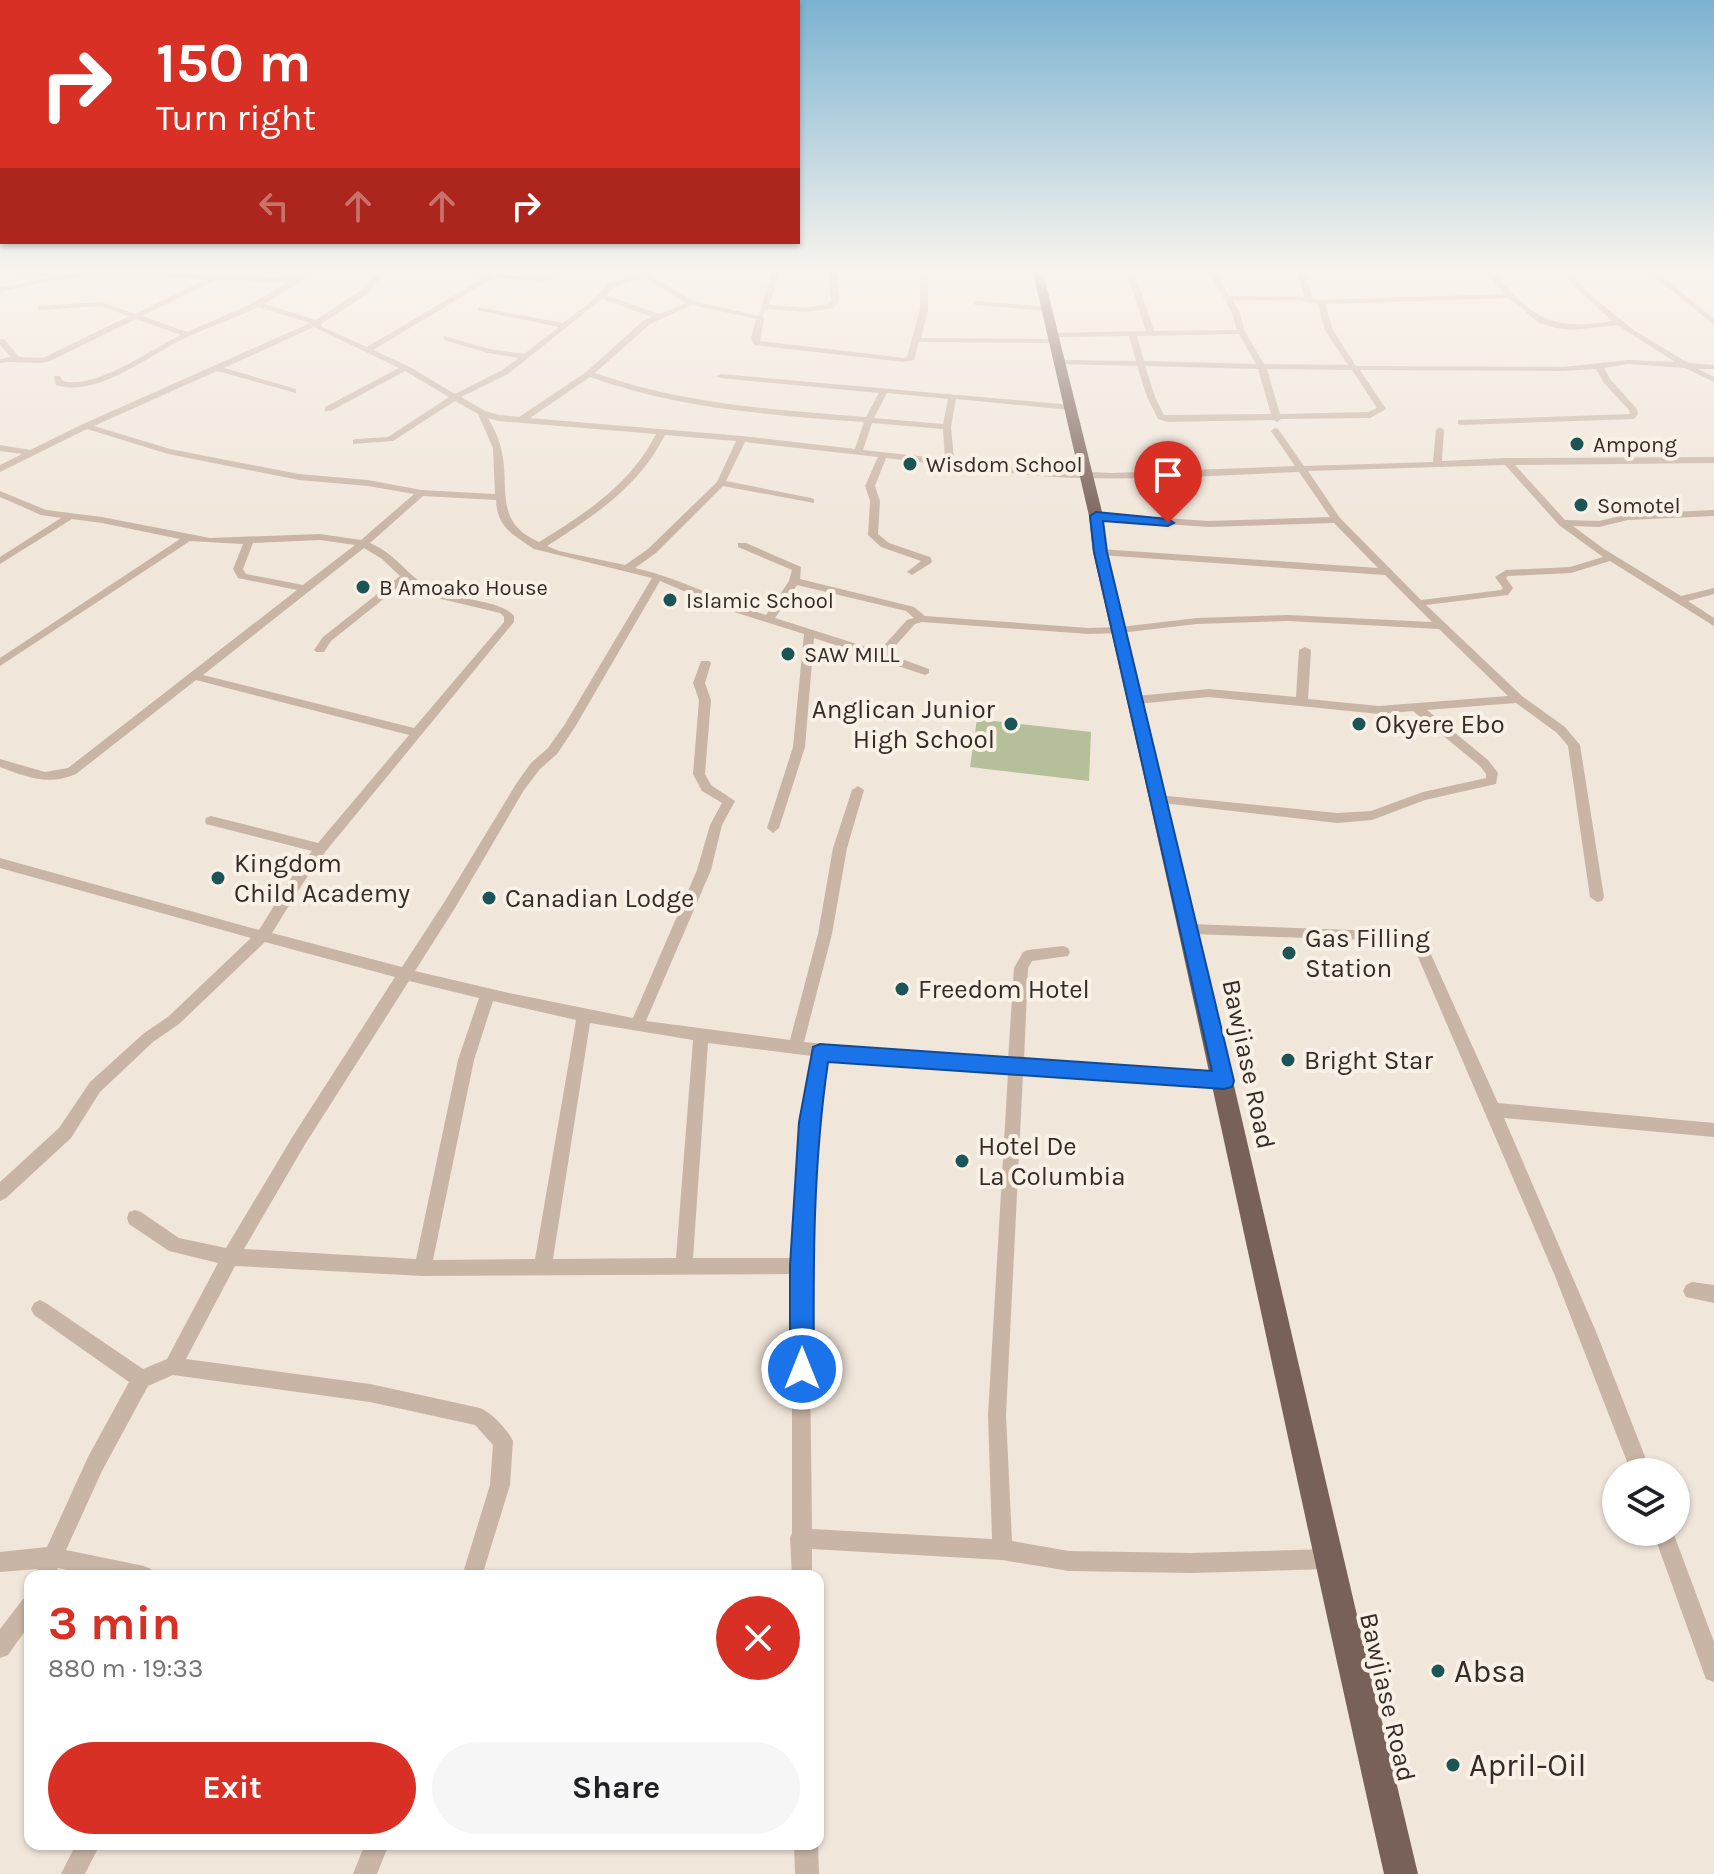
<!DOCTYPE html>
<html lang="en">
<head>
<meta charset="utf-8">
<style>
	body { margin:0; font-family:Karla,sans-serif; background:#f6f6f6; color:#202124; height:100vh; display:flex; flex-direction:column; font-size:30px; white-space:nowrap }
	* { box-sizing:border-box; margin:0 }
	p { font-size:26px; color:#757577 }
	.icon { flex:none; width:44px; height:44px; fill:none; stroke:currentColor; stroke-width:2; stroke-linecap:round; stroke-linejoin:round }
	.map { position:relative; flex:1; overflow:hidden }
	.details { position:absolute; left:24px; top:1570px; width:800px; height:280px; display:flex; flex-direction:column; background:#fff; border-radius:16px; box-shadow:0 2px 6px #0004 }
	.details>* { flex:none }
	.top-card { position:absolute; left:0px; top:0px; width:800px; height:244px; box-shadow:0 2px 6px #0004; background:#d93025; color:#fff; overflow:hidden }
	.controls { position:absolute; left:1602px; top:1458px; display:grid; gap:16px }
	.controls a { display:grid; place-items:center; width:88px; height:88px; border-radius:50%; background:#fff; box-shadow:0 2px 6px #0004; font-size:40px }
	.pin { position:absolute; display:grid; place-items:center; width:68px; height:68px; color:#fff; margin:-82px -34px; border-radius:50% 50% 50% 0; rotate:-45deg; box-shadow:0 0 8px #0007 }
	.pin .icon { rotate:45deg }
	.me { position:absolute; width:88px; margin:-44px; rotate:0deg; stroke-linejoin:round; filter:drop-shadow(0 0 6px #0008) }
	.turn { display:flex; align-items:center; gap:28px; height:168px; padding:0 24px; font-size:36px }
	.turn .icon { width:104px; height:104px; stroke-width:2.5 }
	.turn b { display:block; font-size:56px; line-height:68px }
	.lanes { display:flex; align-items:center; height:76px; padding:0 24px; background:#0003; justify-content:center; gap:40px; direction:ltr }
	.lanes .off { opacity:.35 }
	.round { display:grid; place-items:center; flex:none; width:84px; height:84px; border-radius:42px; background:#f6f6f6 }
	.headline { display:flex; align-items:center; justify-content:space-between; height:136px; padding:0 24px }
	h1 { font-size:48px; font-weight:700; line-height:60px; color:#d93025 }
	.button { display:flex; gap:16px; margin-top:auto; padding:16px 24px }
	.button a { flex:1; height:92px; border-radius:48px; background:#d93025; color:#fff; font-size:32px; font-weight:700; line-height:92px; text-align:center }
	.button a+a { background:#f6f6f6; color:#202124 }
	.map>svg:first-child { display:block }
	.green { fill:#b5c09a }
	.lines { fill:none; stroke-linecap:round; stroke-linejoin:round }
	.minor { fill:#c9b5a6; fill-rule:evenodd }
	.primary { fill:#776158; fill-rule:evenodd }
	.route { fill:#1a73e8; stroke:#114b97; stroke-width:2 }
	.poi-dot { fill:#1c5557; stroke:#f9f0e6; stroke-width:3 }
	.labels { text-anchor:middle; stroke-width:8; stroke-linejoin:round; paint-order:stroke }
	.far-poi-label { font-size:22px; fill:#352b27; stroke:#f9f0e6; text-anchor:start }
	.poi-label { font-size:26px; fill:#352b27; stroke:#f9f0e6; text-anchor:start }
	.street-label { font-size:26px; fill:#352b27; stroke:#f9f0e6 }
	.near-poi-label { font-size:32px; fill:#352b27; stroke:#f9f0e6; text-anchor:start }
</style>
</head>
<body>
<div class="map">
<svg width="1714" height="1874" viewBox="0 0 1714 1874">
	<rect width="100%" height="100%" fill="#f1e6da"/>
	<path class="green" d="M977,719l114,13 -2,49 -119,-14z"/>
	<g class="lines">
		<path class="minor" d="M0,268l51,5 3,3 51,-6 188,9 11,-11h8l-13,15 -35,21 52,16 45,-30 21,-22h8l-23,26 -46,30 1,3 45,20 120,-71 -44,-8 101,10 21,-10h10l-30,14 -50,-5 -122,73 35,16 47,28 47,-24 17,-12 -31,-5 -44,-13v-4l45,13 35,5 35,-27 -78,-16h-3v-4l85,16 25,-19 20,-20 30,-10 -4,-3 4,-2 6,2 9,-3h11l-15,6 45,27 65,15 11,-39 -1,-9h8l1,9 -9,28 36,3 23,-4 3,-4 -2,-32h8l2,32 -5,8 -29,4 -38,-3 -5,7 2,2 -4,23 144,17 3,-1 13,-48v-41h8v41l-7,29 133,1 4,2 -4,2 -135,-1 -5,18 -10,2 -150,-17 -3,-7 5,-19 -64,-14 -42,19 -55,49c88,31 178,37 271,44l13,-24 -159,-15 -4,-2 4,-2 353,31 1,2 -4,3 -114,-11 -5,28 3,33 88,10 70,3 183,-7 -24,-35 4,-3 3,1 26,37 129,-4 3,-32 4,-3 4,3 -2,31 64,-3 208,-1v6l-199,2 50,55 34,1 29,-7 86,-4v6l-86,4 -29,7 -26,-1 31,23 77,47 33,-8v6l-26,7 26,17v8l-104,-65 -39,12 -63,3 -2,2 7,10 -5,7 -82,10 96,91 43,31 15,18 24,152 -2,4 -5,1 -7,-5 -22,-151 -11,-13 -41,-30 -89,7 61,50 10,13 -2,11 -71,16 -53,20 -35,3 -183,-21 -2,-3 2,-3 4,-1 179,18 34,-2 52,-19 63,-14v-4l-6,-8 -67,-55 -34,3 -170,-17 -73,7 -6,-4 6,-4 73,-7 87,8 3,-47 6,-3 6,3 -3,49 71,7 129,-10 -69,-67 -151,-8 -91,3 -77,9 -31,1 -167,-12 -7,2 -27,30 41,15v4l-4,2 -111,-37 -9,109 -26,81 -6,5 -6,-5 26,-81 11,-113 -73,-23 -71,-30 -85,146 -18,27 -17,15 -16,21 -69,118 -40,63 94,22 124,25 64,-148 13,-45 12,-22 -20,-12 -9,-17 6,-74 -6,-17 8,-22h8l2,2 -6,20 6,17 -6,74 6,11 24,16 -13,24 -11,45 -65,151 144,19 28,-106 15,-86 19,-58 6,-4 6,4 -17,58 -15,86 -28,108 204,18 6,-92 9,-16 5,-2 35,-4 5,2 2,4 -2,4 -36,5 -4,7 -4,93 200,13 5,2 3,5 -3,5 -5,2 -201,-14 -17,341 6,126 57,10 122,2 137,-4 7,3 3,7 -3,7 -7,3 -137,4 -122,-2 -67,-11 -190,-11v27h-20l-2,-38 2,-5v-259l-369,2 -188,-10 -49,93 184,25 110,24c12,5 27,21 33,33l-3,44 -28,91h-20l28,-91 3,-40 -18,-20 -105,-23 -197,-27 -25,11 -46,85 -36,79 78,16 7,3 3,7h-60l-36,-8 -3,8h-21l3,-7 -37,3v-20l47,-5 41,-90 41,-75 -95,-67 -3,-6 3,-6 6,-3 6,3 97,66 24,-10 51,-96 -49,-12 -40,-27 -2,-6 2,-6 6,-2 6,2 38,26 47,10 67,-112 102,-159 -130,-35 -86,82 -26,18 -53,50 -29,46 -65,60 -6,3v-19l59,-54 31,-46 53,-48 26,-18 82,-78 -251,-70v-10l259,72 34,-55 19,-24 -106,-27 -1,-3 1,-3 5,-2 107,27 91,-108 -213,-55 -120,94c-27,12 -50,3 -76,-7v-8l45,13 23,-4 229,-178 -59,-12 -5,-9 10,-25 -53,-3 -190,125v-8l180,-119 -78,-16 -30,-4 -72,45v-7l61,-39 -20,-3 -41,-18v-6l46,19 56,7 108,21 110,-4 41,6 53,-46 -46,-8 -69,-6 -131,-26 -81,-25 -87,43v-7l22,-11 -22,-3v-6l30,5 53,-26 227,-101 -52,-16c-24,12 -50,20 -75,32 -35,17 -86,59 -127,46l-2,-9h6l3,5c33,9 88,-32 118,-46l-45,-16 -88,43c-16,3 -32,-2 -48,1v-4l11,-2 -11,-12v-6h4l15,18 24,1 86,-42 -29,-10 -59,4h-3v-4l63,-4 34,12 72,-35 -102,-5 -44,5 -61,13v-4l50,-11 -50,-5zM643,277l43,26 -27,11 -53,-19 8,-7zM218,279l69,4 -40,23 -60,26 -45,-16zM602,299l50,18 -8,3 -58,52 -67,45 -20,-2 -14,-4 -24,-14 47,-23zM314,327l85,41 -74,39v4h6l74,-40 44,26 -61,40 -32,2 -3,1v4l40,-3 62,-40 23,13 15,34 2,46 -74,-4 -53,-10 -69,-6 -129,-25 -76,-23 123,-55 79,22v-4l-72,-21zM590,377c89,32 180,38 274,45l-9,27 -113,-13 -212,-18zM887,393l61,6 -5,25 -69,-6zM488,418l10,3 158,13c-26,51 -70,79 -117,108 -47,-20 -28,-56 -38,-94 -2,-10 -8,-21 -13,-30zM872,423l71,6 2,30 -82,-9zM665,435l71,6 -19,41 -69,67 -23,16 -66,-14 -12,-5c48,-31 92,-59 118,-111zM745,442l133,15 -13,29 5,15 -2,34 13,12 40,14 -14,11 5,3 19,-12 1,-2 -2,-4 -41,-14 -11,-9 2,-33 -5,-15 11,-28c64,7 128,18 193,20 74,2 147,-3 220,-6l31,45 -122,4 -112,-8 -5,3 5,3 112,8 126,-4 44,45 -278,-19 -5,3 5,3 285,20 47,47 -144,-7 -91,3 -77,9 -31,1 -164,-12 -11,-9 -114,-28 1,-12 -55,-24h-8v4l54,23 -3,11 -23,34c-45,-14 -86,-37 -131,-47l21,-15 67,-67 91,17v-4l-3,-1 -85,-17zM1505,465l54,60 44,32 -33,10 -64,3 -11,7 8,11 -2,2 -80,10 -81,-82 -32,-47zM423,496l73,4c1,29 19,35 38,49l118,29 -87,146 -17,24 -17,15 -15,21 -71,117 -43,66 -130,-34 31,-50 23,-32 188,-229v-6c-13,-16 -56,-16 -78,-25 -26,-11 -39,-37 -66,-48zM320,540l35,5 -52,40 -57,-11 -3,-5 10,-26zM364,548l18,11 18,17 -77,61 -9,13 2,2h8l7,-11 75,-60 27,16 67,16 4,4v5l-90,106 -211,-53zM797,585l109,26 8,7 -7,2 -28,31 -104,-33zM409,981l70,17 -21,62 -42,199 -172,-10 60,-103zM493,1001l83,19 -41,239 -102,1 41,-200zM590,1023l103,17 -17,218 -123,1zM708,1043l104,13 -11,66 -8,136h-100zM827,1057l181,16 -20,342 4,124 -180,-10c-1,-157 -9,-316 15,-472z
			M1125,268h8l21,63 83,-1 -5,-17 -26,-45h8l15,28 76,1 -10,-29h194c43,47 56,64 123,53l-38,-35 -11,-18h8l9,15 15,16 40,32 53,32 26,2v4h-16l16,8v5l-29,-14 -57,-4 -24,4 7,12 26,29 1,5 -4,5 -173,6 -3,-1v-4l172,-6 -1,-4 -25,-27 -8,-14 -33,2 -203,-1 26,39 -16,9 -89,1 -4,3 -4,-2 -106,2 -9,-3 -11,-22 -10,-31 -78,-2 -4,-2 4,-2 77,1 -7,-25 -77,1 -4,-2 4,-2 94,-2zM1303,270l182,2 20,22 -187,6 -5,-1zM1509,298l30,25 17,5 16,2 45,-5 58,37 -47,-2 -65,7 -207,-1 -23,-36 -8,-26zM1232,300h66l20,4 7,26 23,35 -84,-1 -19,-32 -5,-19zM1239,334l17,30 -112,-3 -7,-25zM1145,366l113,3 13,45 -107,1 -9,-18zM1267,369l85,1 25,38 -9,4 -88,2z
			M1644,268h8l62,51v6z
			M1705,268h9v5z
			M978,301l69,6 4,2 -4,2 -72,-6 -1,-2z
			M1190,924l216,8 15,7 8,11 69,153 216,20v14l-210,-19 93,216 54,138h-20l-76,-196 -137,-319 -7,-10 -12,-6 -209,-7 -5,-1 -2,-4 2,-4z
			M1692,1282l22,3v18l-28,-6 -3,-6 3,-6z
			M1653,1532h20l41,110v40l-8,-3 -3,-8z
			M30,1596v28l-22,31 -8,3v-29l23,-30z
			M76,1844h24l-15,30h-24z
			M365,1844h24l-12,30h-24z
			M794,1844h24l1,30h-24z"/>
		<path class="primary" d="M1032,268h10l61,248 4,36c108,440 206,882 311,1322h-34c-99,-440 -189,-882 -291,-1322l-4,-36z"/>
	</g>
	<linearGradient id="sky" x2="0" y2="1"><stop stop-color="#7bb2d1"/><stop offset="0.51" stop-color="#f9f4ee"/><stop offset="1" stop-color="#f9f4ee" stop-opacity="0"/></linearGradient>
	<rect width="1714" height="530" fill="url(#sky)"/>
	<path class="route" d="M1096,512l72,7 6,4 -6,3 -65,-5 4,31 127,529 -2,6 -8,2 -396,-27c-15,102 -15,204 -14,307l-4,9 -8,3 -9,-3 -3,-9v-103l9,-144 14,-75 7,-3 392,27 -118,-519 -4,-36z"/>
	<g class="poi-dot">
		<circle cx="1577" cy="444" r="8"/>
		<circle cx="910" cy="464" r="8"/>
		<circle cx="1581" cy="505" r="8"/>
		<circle cx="363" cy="587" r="8"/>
		<circle cx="670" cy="600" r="8"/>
		<circle cx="788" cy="654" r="8"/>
		<circle cx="1011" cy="724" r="8"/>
		<circle cx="1359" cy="724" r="8"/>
		<circle cx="218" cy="878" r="8"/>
		<circle cx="489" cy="898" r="8"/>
		<circle cx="1289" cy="953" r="8"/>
		<circle cx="902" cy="989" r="8"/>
		<circle cx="1288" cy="1060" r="8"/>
		<circle cx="962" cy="1161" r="8"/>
		<circle cx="1438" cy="1671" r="8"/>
		<circle cx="1453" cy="1765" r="8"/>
	</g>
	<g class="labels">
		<g class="far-poi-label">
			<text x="1593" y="452">Ampong</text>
			<text x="926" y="472">Wisdom School</text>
			<text x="1597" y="513">Somotel</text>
			<text x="379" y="595">B Amoako House</text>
			<text x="686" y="608">Islamic School</text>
			<text x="804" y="662">SAW MILL</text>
		</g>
		<g class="poi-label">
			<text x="995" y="718" text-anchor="end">Anglican Junior<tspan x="995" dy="30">High School</tspan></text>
			<text x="1375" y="733">Okyere Ebo</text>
			<text x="234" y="872">Kingdom<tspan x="234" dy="30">Child Academy</tspan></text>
			<text x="505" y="907">Canadian Lodge</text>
			<text x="1305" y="947">Gas Filling<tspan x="1305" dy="30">Station</tspan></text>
			<text x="918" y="998">Freedom Hotel</text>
			<text x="1304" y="1069">Bright Star</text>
			<text x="978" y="1155">Hotel De<tspan x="978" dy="30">La Columbia</tspan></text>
		</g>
		<g class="street-label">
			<text transform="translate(1249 1064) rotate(78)" y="9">Bawjiase Road</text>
			<text transform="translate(1388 1697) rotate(77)" y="9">Bawjiase Road</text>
		</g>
		<g class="near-poi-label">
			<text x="1454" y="1682">Absa</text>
			<text x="1469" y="1776">April-Oil</text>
		</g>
	</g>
</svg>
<div class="controls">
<a><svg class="icon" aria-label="layers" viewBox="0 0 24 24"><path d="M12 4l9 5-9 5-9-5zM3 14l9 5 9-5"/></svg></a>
</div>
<div class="pin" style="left:1168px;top:523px;background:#d93025"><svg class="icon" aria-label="arrive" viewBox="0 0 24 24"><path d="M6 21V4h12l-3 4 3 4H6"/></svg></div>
<svg class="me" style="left:802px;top:1369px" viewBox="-20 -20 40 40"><circle r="17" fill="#1a73e8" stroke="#fff" stroke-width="3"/><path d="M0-11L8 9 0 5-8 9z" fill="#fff"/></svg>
<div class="top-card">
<div class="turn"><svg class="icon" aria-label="right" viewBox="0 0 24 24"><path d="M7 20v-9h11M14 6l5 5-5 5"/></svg><div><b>150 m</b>Turn right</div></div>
<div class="lanes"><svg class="icon off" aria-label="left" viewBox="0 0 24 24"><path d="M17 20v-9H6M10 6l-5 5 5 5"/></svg><svg class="icon off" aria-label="ahead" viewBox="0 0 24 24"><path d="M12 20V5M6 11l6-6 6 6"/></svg><svg class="icon off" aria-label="ahead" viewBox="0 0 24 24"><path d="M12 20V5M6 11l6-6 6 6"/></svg><svg class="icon" aria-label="right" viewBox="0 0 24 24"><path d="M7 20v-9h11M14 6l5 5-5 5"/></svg></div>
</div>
<section class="details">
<div class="headline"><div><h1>3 min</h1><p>880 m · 19:33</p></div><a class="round" style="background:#d93025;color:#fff"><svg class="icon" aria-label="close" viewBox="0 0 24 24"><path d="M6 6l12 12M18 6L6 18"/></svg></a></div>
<div class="button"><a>Exit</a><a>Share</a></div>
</section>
</div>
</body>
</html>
